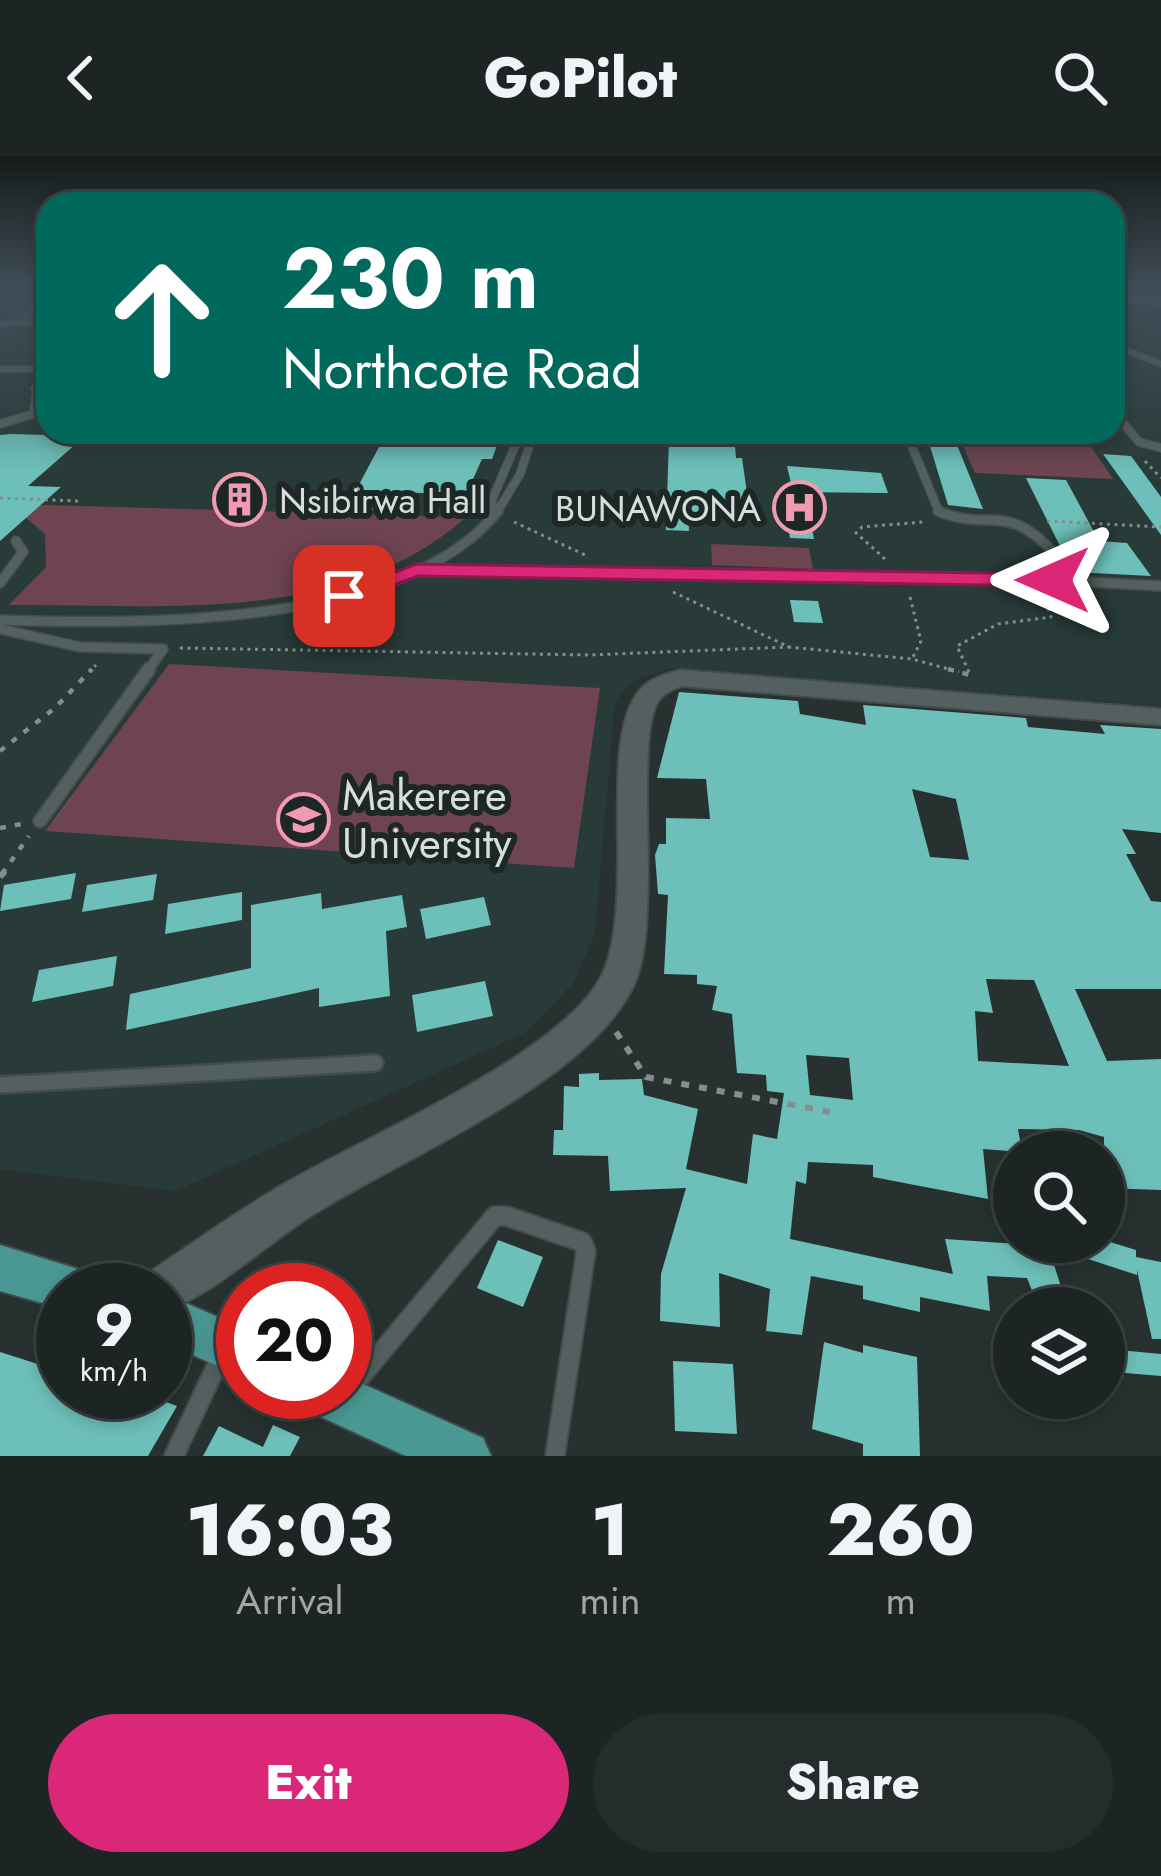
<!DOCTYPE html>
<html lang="en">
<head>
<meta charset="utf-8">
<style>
	body { margin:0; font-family:Jost,sans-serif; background:#252d2c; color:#f1f3f6; height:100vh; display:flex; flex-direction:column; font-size:45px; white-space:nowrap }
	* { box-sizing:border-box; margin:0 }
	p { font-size:39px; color:#a0a5a6 }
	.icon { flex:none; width:66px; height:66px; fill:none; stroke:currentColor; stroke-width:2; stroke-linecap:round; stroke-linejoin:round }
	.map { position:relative; height:1300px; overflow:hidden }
	.sheet { display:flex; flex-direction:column; background:#1c2524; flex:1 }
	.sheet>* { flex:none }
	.hud { position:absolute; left:36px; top:36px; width:1089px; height:252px; border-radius:36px; box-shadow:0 6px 18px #0003,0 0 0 3px #3a4241; background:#00695c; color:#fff; overflow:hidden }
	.buttons { position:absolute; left:993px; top:975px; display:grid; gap:24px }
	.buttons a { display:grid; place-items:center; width:132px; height:132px; border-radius:50%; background:#1c2524; box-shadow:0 6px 18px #0003,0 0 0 3px #3a4241; font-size:60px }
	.speed { position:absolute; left:36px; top:1107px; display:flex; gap:24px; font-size:60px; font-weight:700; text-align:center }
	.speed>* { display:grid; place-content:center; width:156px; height:156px; border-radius:50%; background:#1c2524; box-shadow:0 6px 18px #0003,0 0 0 3px #3a4241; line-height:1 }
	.speed small { font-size:30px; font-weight:400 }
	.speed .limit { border:18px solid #d22; background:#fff; color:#111 }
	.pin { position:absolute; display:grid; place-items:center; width:102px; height:102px; color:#fff; margin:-51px; border-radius:24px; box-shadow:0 6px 18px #0006 }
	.me { position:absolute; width:132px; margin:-66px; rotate:270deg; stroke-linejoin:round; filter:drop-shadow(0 0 9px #0008) }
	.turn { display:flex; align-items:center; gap:42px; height:252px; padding:0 48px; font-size:54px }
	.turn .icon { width:156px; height:156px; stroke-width:2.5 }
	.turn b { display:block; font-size:84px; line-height:102px }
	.eta { display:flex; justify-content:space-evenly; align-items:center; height:204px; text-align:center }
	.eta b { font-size:72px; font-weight:800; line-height:84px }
	.cta { display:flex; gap:24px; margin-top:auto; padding:24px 48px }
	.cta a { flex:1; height:138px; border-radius:72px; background:#db2777; color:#fff; font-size:48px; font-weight:800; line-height:138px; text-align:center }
	.cta a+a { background:#252d2c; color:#f1f3f6 }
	header { display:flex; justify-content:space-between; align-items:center; height:156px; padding:0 48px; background:#1c2524; font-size:54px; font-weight:800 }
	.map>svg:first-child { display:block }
	.built { fill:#283b39 }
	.green { fill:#6e4450 }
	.building { fill:#6dc0b9; fill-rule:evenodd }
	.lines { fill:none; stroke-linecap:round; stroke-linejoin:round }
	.service-far5-casing { stroke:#434c4b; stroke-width:8 }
	.service-far4-casing { stroke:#434c4b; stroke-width:10 }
	.service-far3-casing { stroke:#434c4b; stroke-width:12 }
	.service-far2-casing { stroke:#434c4b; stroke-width:16 }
	.service-far1-casing { stroke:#434c4b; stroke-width:20 }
	.service-casing { stroke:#434c4b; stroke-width:22 }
	.tertiary-casing { stroke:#434c4b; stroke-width:4 }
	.primary-casing { stroke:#434c4b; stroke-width:4 }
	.path-far2 { stroke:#858e8d; stroke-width:3; stroke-dasharray:3 4.5; stroke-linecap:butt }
	.path-far1 { stroke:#858e8d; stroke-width:4.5; stroke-dasharray:6 9; stroke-linecap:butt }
	.path { stroke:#858e8d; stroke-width:6; stroke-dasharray:8 10; stroke-linecap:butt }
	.service-far5 { stroke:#54605f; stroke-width:6 }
	.service-far4 { stroke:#54605f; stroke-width:8 }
	.service-far3 { stroke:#54605f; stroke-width:9 }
	.service-far2 { stroke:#54605f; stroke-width:12 }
	.service-far1 { stroke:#54605f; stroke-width:15 }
	.service { stroke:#54605f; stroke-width:18 }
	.tertiary { fill:#54605f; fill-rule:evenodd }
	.primary { fill:#4a9893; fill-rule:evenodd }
	.route { fill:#db2777; stroke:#8e194d; stroke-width:3 }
	.labels { text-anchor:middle; stroke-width:12; stroke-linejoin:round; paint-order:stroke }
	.far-poi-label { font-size:36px; fill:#d6dddc; stroke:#1d2726; text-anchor:start }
	.poi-label { font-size:42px; fill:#d6dddc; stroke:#1d2726; text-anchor:start }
</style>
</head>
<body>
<header><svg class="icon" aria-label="back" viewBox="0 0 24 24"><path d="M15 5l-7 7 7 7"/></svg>GoPilot<svg class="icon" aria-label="search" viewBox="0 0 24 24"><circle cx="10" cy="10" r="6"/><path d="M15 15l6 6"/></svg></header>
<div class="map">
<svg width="1161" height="1300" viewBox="0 0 1161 1300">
	<rect width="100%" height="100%" fill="#263130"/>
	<path class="built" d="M0,134h48v142h1065v-142h48v416l-490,-38 -36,12 -20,21 -20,232 -21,49 -47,50 -351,159 -176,-22z"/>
	<path class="green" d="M957,276h124l32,47 -138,-6z
		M10,348l456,13c-121,109 -306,87 -457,88l37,-38 -1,-33z
		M711,388l98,4 4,21 -101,-4z
		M169,508l431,24 -26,180 -529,-37z"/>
	<path class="building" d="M387,276h115l-10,27h-10l-16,36 -66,-3 -5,9 -13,-1 -8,10 -28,-1z
		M11,278l74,2 -57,50 33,1 -61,54v-106z
		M669,282h19v7l47,1 1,12h6l8,56 -62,-2 1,19 -23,-1z
		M929,287l28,2 26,64 -35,-4z
		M1103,298l28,2 3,4 27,37v38z
		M787,310l94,7 7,20 -95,-1z
		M1026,322l40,2 33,61 28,2 24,33 -78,-4z
		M784,349l23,1 7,33 -24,-1z
		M790,444l28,1 5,22 -29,-1z
		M679,536l119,9 2,13 66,11 -3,-20 163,13 2,9 77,7 -5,-9 61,4v104l-39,-4 14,25h-10l25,47 10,1v87h-86l32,72 54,-2v131l-57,-2v-51l-25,-7 -61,-1 4,23 -39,-3 5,50 -115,-22v-12l-65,-3 -2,22 -10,-3 -6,58 163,35 -8,-35 103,7 62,-4 26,8v7l25,5v77h-9l-15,-69v5l-89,-29 15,47h-30l-6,-15 -40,-2 3,35 -70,-14v15l-57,-13v-13l-52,-10 -9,59 -36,-4 4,-42 -51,-16 1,54 -60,-6 1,-47 25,-86 -76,3 -2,-35 -55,-1 1,-25h9l1,-44 15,1v-13l20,-1v7l43,-1 2,16 54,14 -12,60 61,15 6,-50 24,5 7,-46 -17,-2 -1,-16 -29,-2 -5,-59 -20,-4 5,-24 -20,-2v-9l-33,-1 4,-79 -10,-1 -3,-39 4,-11h7v-26l44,1 -4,-40 -49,-1zM912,633l44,10 13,61 -39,-3zM986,823l48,1 35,86 -91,-5 -3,-50 18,2zM806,899l43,3 4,42 -43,-5z
		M76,717l-5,26 -71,12 4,-26z
		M157,718l-4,26 -71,12 5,-27z
		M242,736v28l-77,14 3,-30z
		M321,737l1,16 80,-14 5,32 -21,4 4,65 -71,11v-19l-193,42 4,-36 121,-26v-63z
		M484,741l7,28 -65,14 -6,-30z
		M117,800l-4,30 -81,16 7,-32z
		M485,825l8,35 -76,16 -5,-37z
		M498,1084l45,17 -20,50 -46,-19z
		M824,1186l39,11v-8l54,12 3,99h-57v-12l-51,-15z
		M1108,1193l53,5v22l-47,-4z
		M0,1196l63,20v20h75l39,14 -29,50h-148z
		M673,1205l60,3 4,70 -62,-3z
		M273,1269l27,12 -10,19h-87l16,-30 44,21z"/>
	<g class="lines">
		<defs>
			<path id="service-far5" d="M1113,145l48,1
				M24,166l21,-32
				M0,168l48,-3
				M1113,189l48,19
				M0,213h48
				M34,233l14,-10"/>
			<path id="service-far4" d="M1113,255l26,31 22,6
				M0,268l33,-10 5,-28
				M770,276l137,7
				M906,276l33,80 5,2
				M494,357l-2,-13 29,-68
				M496,358l24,-40 14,-42"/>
			<path id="service-far3" d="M938,355c53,22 67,-11 116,42l-1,27
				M416,414l637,10 108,6
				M0,427l23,-31 -7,-11
				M0,464c138,4 404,9 498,-109
				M0,473l80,18 83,2 -16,23"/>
			<path id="service-far2" d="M40,665l109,-152"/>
			<path id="service-far1" d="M0,929l375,-22"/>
			<path id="service" d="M348,1236l147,-176h11l76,26 4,9 -31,205
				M174,1300l49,-104"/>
			<path id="tertiary" d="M680,514l481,39v16l-479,-39c-8,3 -18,7 -23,14 -26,36 3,215 -23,280 -41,101 -236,178 -327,237 -47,31 -92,74 -144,95v-22h-25l7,-16c45,-30 90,-63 137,-90 83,-48 264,-124 313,-200 44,-68 -3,-242 43,-294 10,-12 26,-16 40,-20z"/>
			<path id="primary" d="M0,1089l94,29 7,16h-38v19l-63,-18z
				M165,1138l78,34v49l-78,-34z
				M345,1220l138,62 8,18h-85l-100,-46 -7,-18h46z"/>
		</defs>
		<use href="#service-far5" class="service-far5-casing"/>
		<use href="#service-far4" class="service-far4-casing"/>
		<use href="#service-far3" class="service-far3-casing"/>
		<use href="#service-far2" class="service-far2-casing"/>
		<use href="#service-far1" class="service-far1-casing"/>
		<use href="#service" class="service-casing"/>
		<use href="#tertiary" class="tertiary-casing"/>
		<use href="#primary" class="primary-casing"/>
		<path class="path-far2" d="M1145,305l16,17
			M0,342l78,3
			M1047,365l114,6
			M514,366l71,33
			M885,403l-29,-26 6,-6 61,-5
			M673,436l116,55 123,12 47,13
			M910,441l11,44 -9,18
			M180,492l409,7 200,-8
			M89,516l7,-7
			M969,516l-12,-26 41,-22 53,-7 -3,-9 12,-9"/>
		<path class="path-far1" d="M948,513l22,6
			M0,595l55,-43 37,-39
			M0,672l22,-4
			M2,718l27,-38"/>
		<path class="path" d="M0,721l5,-6
			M616,876l30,45 184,35"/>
		<use href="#service-far5" class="service-far5"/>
		<use href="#service-far4" class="service-far4"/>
		<use href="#service-far3" class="service-far3"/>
		<use href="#service-far2" class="service-far2"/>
		<use href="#service-far1" class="service-far1"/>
		<use href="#service" class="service"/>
		<use href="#tertiary" class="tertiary"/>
		<use href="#primary" class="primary"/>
	</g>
	<linearGradient id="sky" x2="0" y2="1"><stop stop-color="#151b1a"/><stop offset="0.42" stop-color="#414e59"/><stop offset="1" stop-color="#414e59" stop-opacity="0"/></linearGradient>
	<rect width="1161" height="316" fill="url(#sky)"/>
	<path class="route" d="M416,408l637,10 10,6 -10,6 -635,-10 -74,27 -10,-7z"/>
	<defs>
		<symbol id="building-ring" viewBox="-11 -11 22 22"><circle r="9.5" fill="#1d2726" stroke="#f19ab2" stroke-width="1.5"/><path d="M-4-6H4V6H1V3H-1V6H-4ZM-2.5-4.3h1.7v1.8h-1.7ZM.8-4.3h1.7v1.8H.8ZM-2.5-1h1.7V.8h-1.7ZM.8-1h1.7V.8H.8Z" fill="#f19ab2"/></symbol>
		<symbol id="hospital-ring" viewBox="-11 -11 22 22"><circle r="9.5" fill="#1d2726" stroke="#f19ab2" stroke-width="1.5"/><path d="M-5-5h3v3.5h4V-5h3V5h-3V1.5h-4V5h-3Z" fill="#f19ab2"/></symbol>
		<symbol id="university-ring" viewBox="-11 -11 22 22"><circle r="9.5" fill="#1d2726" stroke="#f19ab2" stroke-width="1.5"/><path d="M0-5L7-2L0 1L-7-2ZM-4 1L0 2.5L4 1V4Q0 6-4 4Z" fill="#f19ab2"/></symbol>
	</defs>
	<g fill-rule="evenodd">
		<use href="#building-ring" x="210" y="314" width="59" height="59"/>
		<use href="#hospital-ring" x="770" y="322" width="59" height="59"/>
		<use href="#university-ring" x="274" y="634" width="59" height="59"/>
	</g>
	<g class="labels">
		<g class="far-poi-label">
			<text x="279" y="357">Nsibirwa Hall</text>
			<text x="761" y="365" text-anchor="end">BUNAWONA</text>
		</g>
		<g class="poi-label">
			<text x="342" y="654">Makerere<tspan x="342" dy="48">University</tspan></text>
		</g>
	</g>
</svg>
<div class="buttons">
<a><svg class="icon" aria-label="search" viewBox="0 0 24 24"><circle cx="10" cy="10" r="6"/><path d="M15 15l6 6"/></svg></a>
<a><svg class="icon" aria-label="layers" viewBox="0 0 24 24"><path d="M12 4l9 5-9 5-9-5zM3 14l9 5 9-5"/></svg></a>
</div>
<div class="speed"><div>9<small>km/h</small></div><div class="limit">20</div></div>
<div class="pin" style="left:344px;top:440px;background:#d93025"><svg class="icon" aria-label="arrive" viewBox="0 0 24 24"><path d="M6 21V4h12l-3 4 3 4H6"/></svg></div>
<svg class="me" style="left:1053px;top:424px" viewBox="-20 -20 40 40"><path d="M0-17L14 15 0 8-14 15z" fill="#db2777" stroke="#fff" stroke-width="4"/></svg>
<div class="hud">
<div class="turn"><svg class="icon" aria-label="ahead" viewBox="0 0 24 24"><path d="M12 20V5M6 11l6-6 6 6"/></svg><div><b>230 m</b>Northcote Road</div></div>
</div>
</div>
<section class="sheet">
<div class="eta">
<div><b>16:03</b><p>Arrival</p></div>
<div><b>1</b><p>min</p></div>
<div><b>260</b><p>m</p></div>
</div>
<div class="cta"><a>Exit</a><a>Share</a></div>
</section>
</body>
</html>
